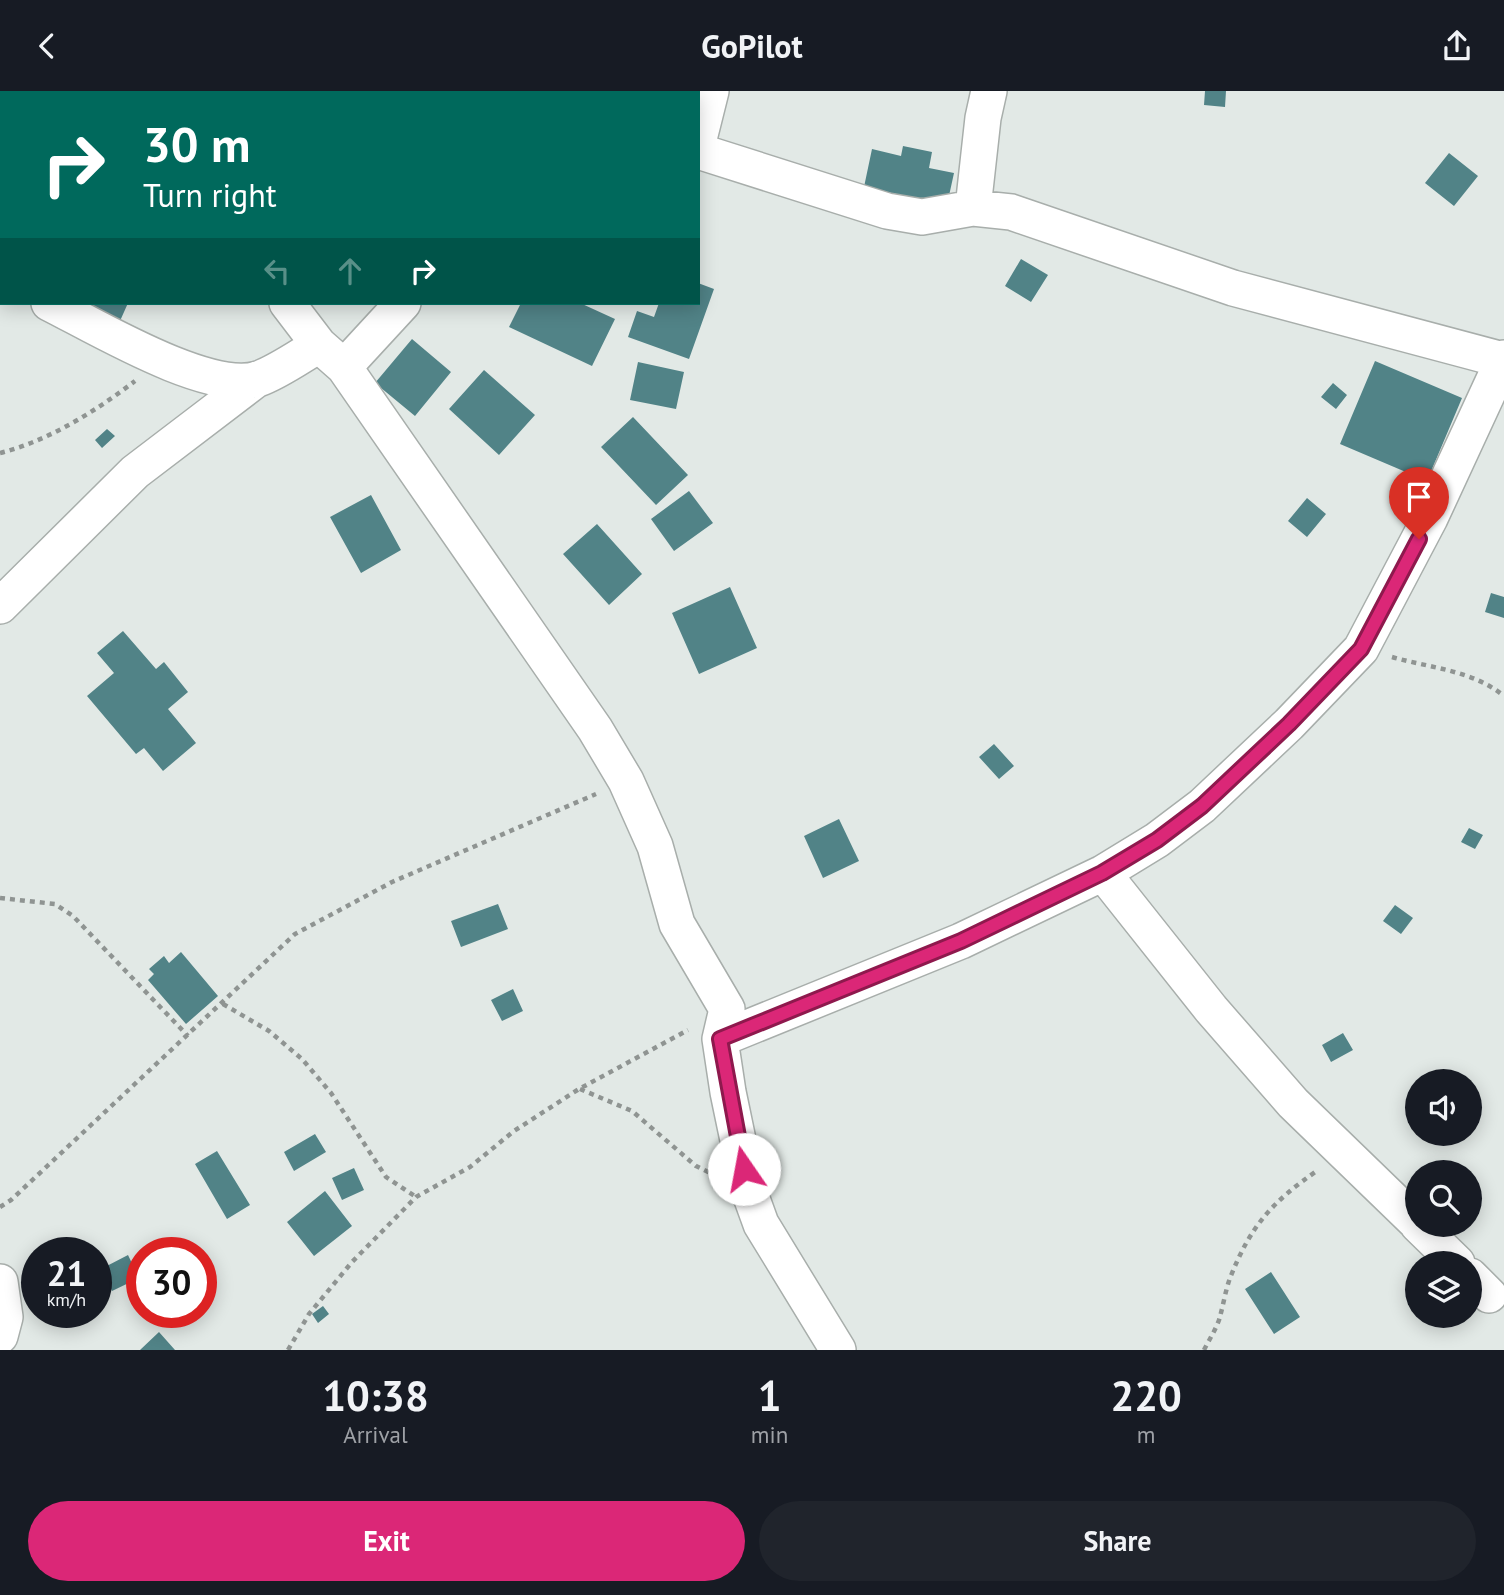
<!DOCTYPE html>
<html lang="en">
<head>
<meta charset="utf-8">
<style>
	body { margin:0; font-family:"PT Sans",sans-serif; background:#20242c; color:#f1f3f6; height:100vh; display:flex; flex-direction:column; font-size:26px; white-space:nowrap }
	* { box-sizing:border-box; margin:0 }
	p { font-size:23px; color:#9ea1a6 }
	.icon { flex:none; width:38px; height:38px; fill:none; stroke:currentColor; stroke-width:2; stroke-linecap:round; stroke-linejoin:round }
	.map { position:relative; height:1259px; overflow:hidden }
	.details { display:flex; flex-direction:column; background:#171b24; flex:1 }
	.details>* { flex:none }
	.top-card { position:absolute; left:0px; top:0px; width:700px; height:214px; box-shadow:0 4px 18px #0003; background:#00695c; color:#fff; overflow:hidden }
	.fabs { position:absolute; left:1405px; top:978px; display:grid; gap:14px }
	.fabs a { display:grid; place-items:center; width:77px; height:77px; border-radius:50%; background:#171b24; box-shadow:0 4px 18px #0003; font-size:35px }
	.speed { position:absolute; left:21px; top:1146px; display:flex; gap:14px; font-size:35px; font-weight:700; text-align:center }
	.speed>* { display:grid; place-content:center; width:91px; height:91px; border-radius:50%; background:#171b24; box-shadow:0 4px 18px #0003; line-height:1 }
	.speed small { font-size:18px; font-weight:400 }
	.speed .limit { border:10px solid #d22; background:#fff; color:#111 }
	.pin { position:absolute; display:grid; place-items:center; width:60px; height:60px; color:#fff; margin:-72px -30px; border-radius:50% 50% 50% 0; rotate:-45deg; box-shadow:0 0 7px #0007 }
	.pin .icon { rotate:45deg }
	.me { position:absolute; width:77px; margin:-38px; rotate:348deg; stroke-linejoin:round; filter:drop-shadow(0 0 5px #0008) }
	.turn { display:flex; align-items:center; gap:24px; height:147px; padding:0 28px; font-size:32px }
	.turn .icon { width:91px; height:91px; stroke-width:2.5 }
	.turn b { display:block; font-size:49px; line-height:60px }
	.lanes { display:flex; align-items:center; height:66px; padding:0 28px; background:#0003; justify-content:center; gap:35px; direction:ltr }
	.lanes .off { opacity:.35 }
	.eta { display:flex; justify-content:space-evenly; align-items:center; height:119px; text-align:center }
	.eta b { font-size:42px; font-weight:800; line-height:49px }
	.action { display:flex; gap:14px; margin-top:auto; padding:14px 28px }
	.action a { flex:1; height:80px; border-radius:42px; background:#db2777; color:#fff; font-size:28px; font-weight:800; line-height:80px; text-align:center }
	.action a+a { background:#20242c; color:#f1f3f6 }
	header { display:flex; justify-content:space-between; align-items:center; height:91px; padding:0 28px; background:#171b24; font-size:32px; font-weight:800 }
	.map>svg:first-child { display:block }
	.building { fill:#518387 }
	.lines { fill:none; stroke-linecap:round; stroke-linejoin:round }
	.minor-casing { stroke:#a8aeab; stroke-width:38 }
	.path { stroke:#8f9492; stroke-width:4.5; stroke-dasharray:5 5; stroke-linecap:butt }
	.minor { stroke:#fff; stroke-width:35 }
	.route-casing { stroke:#8e194d; stroke-width:18 }
	.route { stroke:#db2777; stroke-width:12 }
</style>
</head>
<body>
<header><svg class="icon" aria-label="back" viewBox="0 0 24 24"><path d="M15 5l-7 7 7 7"/></svg>GoPilot<svg class="icon" aria-label="share" viewBox="0 0 24 24"><path d="M12 15V3M7 8l5-5 5 5M5 13v7h14v-7"/></svg></header>
<div class="map">
<svg width="1504" height="1259" viewBox="0 0 1504 1259">
	<rect width="100%" height="100%" fill="#e2e9e6"/>
	<path class="building" d="M1205,0h21l-1,16 -21,-2z
		M903,55l29,6 -3,16 25,5 -7,32 -83,-18 8,-38 29,7z
		M1449,62l29,23 -24,30 -29,-23z
		M1021,168l27,16 -17,27 -26,-16z
		M698,192l16,6 -25,70 -61,-22 9,-26 17,6 5,-14h39z
		M78,212h50l-8,18z
		M521,212h59l35,16 -23,47 -83,-39z
		M412,248l39,33 -36,44 -40,-33z
		M1375,270l87,37 -35,83 -87,-37z
		M638,271l46,10 -8,37 -46,-9z
		M484,279l51,45 -36,40 -50,-46z
		M1333,292l14,12 -11,14 -15,-12z
		M633,326l55,58 -32,30 -55,-58z
		M107,338l8,7 -13,12 -7,-8z
		M689,400l24,32 -39,28 -23,-32z
		M371,404l30,55 -40,23 -31,-56z
		M1307,407l19,16 -19,23 -19,-16z
		M597,433l45,50 -33,31 -46,-51z
		M730,496l27,61 -58,26 -27,-61z
		M1491,502l13,4v21l-19,-6z
		M123,540l33,38 8,-7 24,30 -20,17 28,34 -33,28 -19,-23 -8,6 -49,-58 27,-23 -17,-20z
		M994,653l20,22 -15,13 -20,-22z
		M839,728l20,42 -36,17 -19,-42z
		M1469,737l14,7 -8,14 -14,-7z
		M498,813l10,25 -47,18 -10,-26z
		M1395,814l18,13 -12,16 -18,-13z
		M181,861l37,44 -32,28 -38,-44 6,-6 -5,-5 15,-13 5,7z
		M513,898l10,22 -21,10 -11,-21z
		M1343,942l10,17 -22,12 -9,-17z
		M315,1043l11,18 -32,19 -10,-19z
		M217,1060l33,54 -23,14 -32,-55z
		M354,1077l10,22 -22,10 -10,-22z
		M325,1100l27,35 -38,30 -27,-34z
		M128,1164l11,23 -27,13 -11,-22z
		M1271,1181l29,45 -26,17 -29,-45z
		M323,1215l6,8 -11,9 -6,-9z
		M159,1241l16,18h-35z"/>
	<g class="lines">
		<defs>
			<path id="minor" d="M158,0l1,2
				M698,52l13,-52
				M698,60l189,60 35,6 51,-9 38,4 222,76 270,72
				M973,117l10,-90 6,-27
				M0,189l2,1
				M49,212c46,23 159,91 209,76 20,-7 42,-23 61,-34
				M287,212l32,42 25,22 251,362 31,52 29,65 22,78 50,85 -7,30 8,53 20,96 13,36 77,126
				M344,276l59,-64
				M0,515l135,-134 122,-93
				M1103,782l108,136 82,94 125,121
				M720,948l241,-98 142,-68 54,-33 45,-34 87,-82 72,-75 69,-131 74,-160
				M1418,1134l39,38
				M1470,1185l19,19
				M0,1191l5,35 -5,19"/>
		</defs>
		<use href="#minor" class="minor-casing"/>
		<path class="path" d="M0,362c48,-12 96,-42 135,-72
			M1392,566c38,11 80,13 112,39
			M0,807l55,6 18,12 115,120
			M223,913l46,27 33,28 29,34 55,84 30,20
			M580,998l52,22 64,55 16,8
			M0,1116l11,-7 284,-266 97,-52 204,-88
			M288,1259l21,-36 43,-52 64,-65 54,-30 44,-36 65,-42 109,-59
			M1204,1259c5,-10 11,-19 15,-30 4,-13 6,-28 11,-42 21,-53 42,-76 88,-108"/>
		<use href="#minor" class="minor"/>
	</g>
	<g class="lines">
		<defs>
			<path id="route" d="M744,1078l-24,-130 241,-98 141,-68 55,-33 45,-34 87,-82 72,-75 58,-110"/>
		</defs>
		<use href="#route" class="route-casing"/>
		<use href="#route" class="route"/>
	</g>
</svg>
<div class="fabs">
<a><svg class="icon" aria-label="sound" viewBox="0 0 24 24"><path d="M4 9h4l5-4v14l-5-4H4zM17 9q2 3 0 6"/></svg></a>
<a><svg class="icon" aria-label="search" viewBox="0 0 24 24"><circle cx="10" cy="10" r="6"/><path d="M15 15l6 6"/></svg></a>
<a><svg class="icon" aria-label="layers" viewBox="0 0 24 24"><path d="M12 4l9 5-9 5-9-5zM3 14l9 5 9-5"/></svg></a>
</div>
<div class="speed"><div>21<small>km/h</small></div><div class="limit">30</div></div>
<div class="pin" style="left:1419px;top:448px;background:#d93025"><svg class="icon" aria-label="arrive" viewBox="0 0 24 24"><path d="M6 21V4h12l-3 4 3 4H6"/></svg></div>
<svg class="me" style="left:744px;top:1078px" viewBox="-20 -20 40 40"><circle r="19" fill="#fff"/><path d="M0-13L10 11 0 6-10 11z" fill="#db2777"/></svg>
<div class="top-card">
<div class="turn"><svg class="icon" aria-label="right" viewBox="0 0 24 24"><path d="M7 20v-9h11M14 6l5 5-5 5"/></svg><div><b>30 m</b>Turn right</div></div>
<div class="lanes"><svg class="icon off" aria-label="left" viewBox="0 0 24 24"><path d="M17 20v-9H6M10 6l-5 5 5 5"/></svg><svg class="icon off" aria-label="ahead" viewBox="0 0 24 24"><path d="M12 20V5M6 11l6-6 6 6"/></svg><svg class="icon" aria-label="right" viewBox="0 0 24 24"><path d="M7 20v-9h11M14 6l5 5-5 5"/></svg></div>
</div>
</div>
<section class="details">
<div class="eta">
<div><b>10:38</b><p>Arrival</p></div>
<div><b>1</b><p>min</p></div>
<div><b>220</b><p>m</p></div>
</div>
<div class="action"><a>Exit</a><a>Share</a></div>
</section>
</body>
</html>
